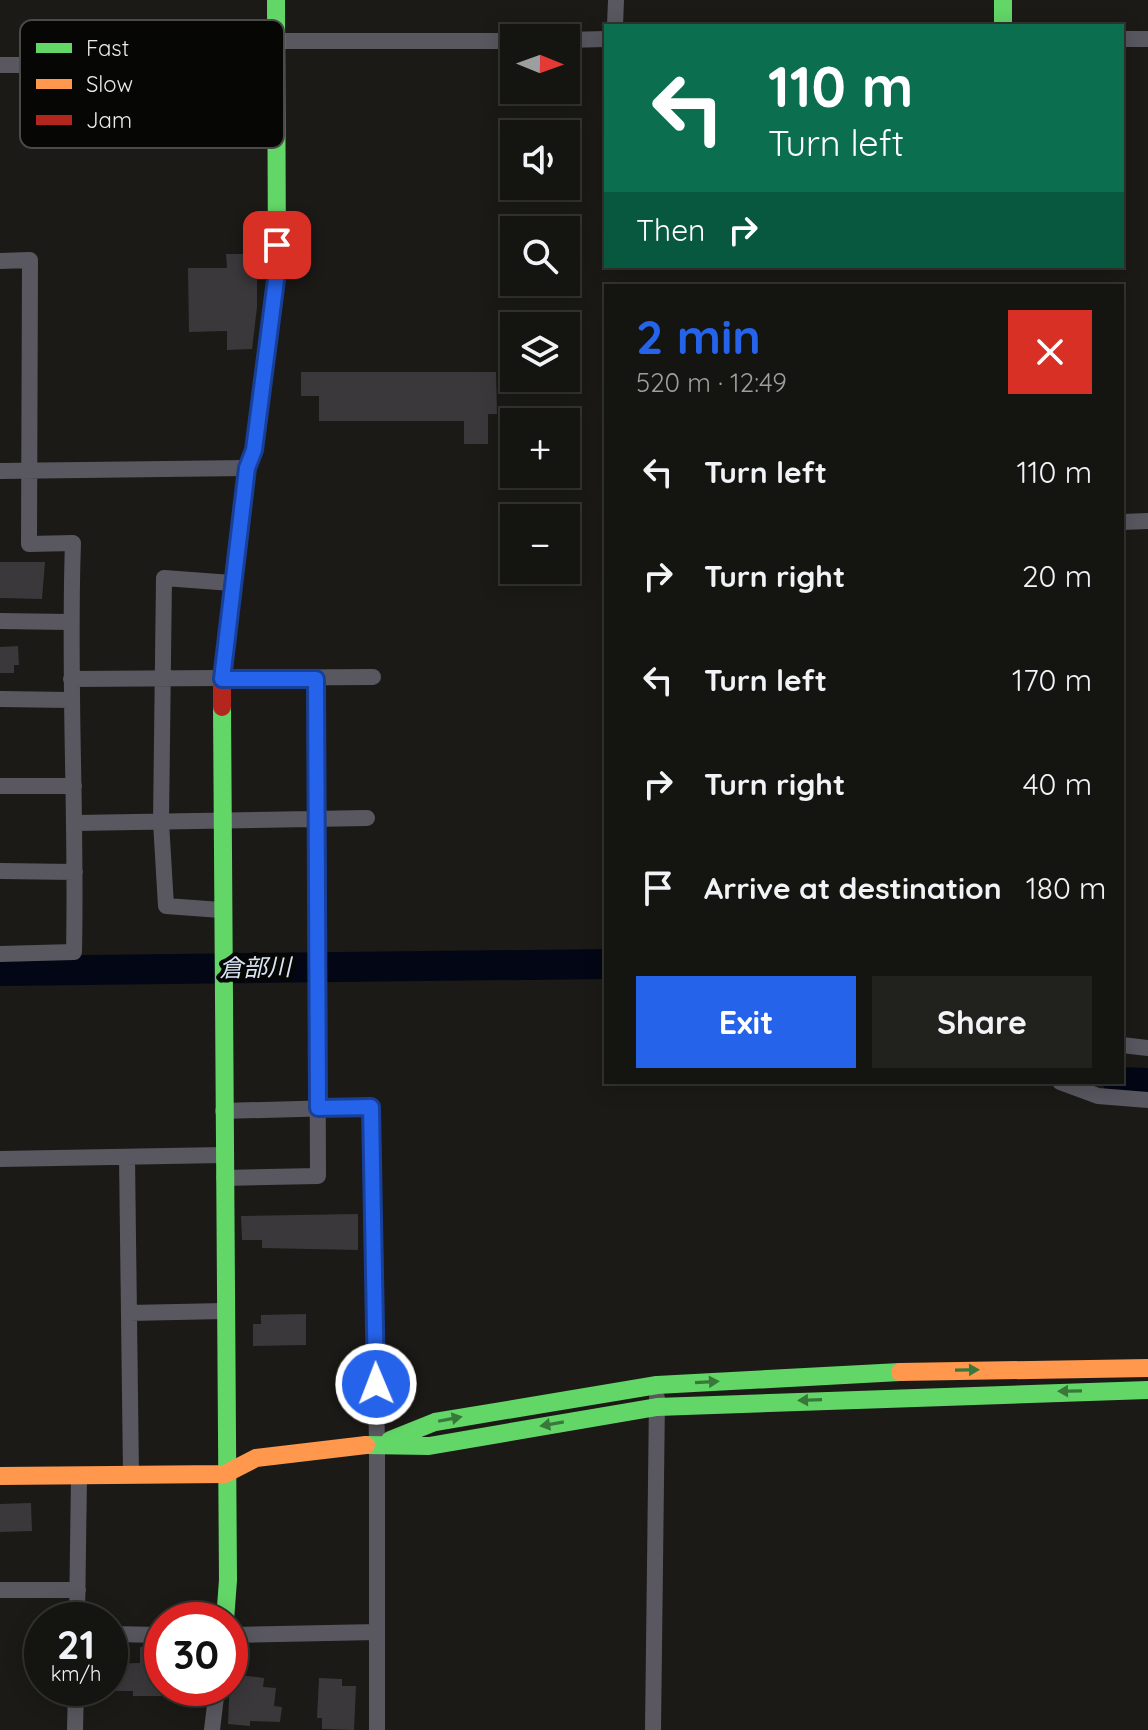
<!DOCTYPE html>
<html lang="en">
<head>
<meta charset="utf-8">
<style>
	body { margin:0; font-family:Quicksand,"Noto Sans JP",sans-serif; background:#21211e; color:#f1f3f6; height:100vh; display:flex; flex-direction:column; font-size:30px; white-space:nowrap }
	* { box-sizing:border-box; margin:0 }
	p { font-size:26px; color:#9d9e9f }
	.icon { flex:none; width:44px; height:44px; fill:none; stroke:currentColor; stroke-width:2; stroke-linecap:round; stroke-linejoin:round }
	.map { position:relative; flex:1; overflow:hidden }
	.details { position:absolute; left:604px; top:284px; width:520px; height:800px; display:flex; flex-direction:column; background:#141410; border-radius:0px; box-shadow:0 4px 20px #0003,0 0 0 2px #333330 }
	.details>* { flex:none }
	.hud { position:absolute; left:604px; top:24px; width:520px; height:244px; border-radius:0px; box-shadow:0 4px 20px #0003,0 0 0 2px #333330; background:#0b6e4f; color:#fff; overflow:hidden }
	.needle { width:52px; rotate:91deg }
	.controls { position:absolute; left:500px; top:24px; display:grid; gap:16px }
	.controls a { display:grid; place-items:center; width:80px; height:80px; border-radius:0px; background:#141410; box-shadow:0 4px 20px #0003,0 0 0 2px #333330; font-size:40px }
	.speed { position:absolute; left:24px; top:1602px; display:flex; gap:16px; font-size:40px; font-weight:700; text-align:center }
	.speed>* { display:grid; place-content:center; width:104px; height:104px; border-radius:50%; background:#141410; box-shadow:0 4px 20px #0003,0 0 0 2px #333330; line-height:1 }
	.speed small { font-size:20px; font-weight:400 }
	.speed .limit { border:12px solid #d22; background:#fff; color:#111 }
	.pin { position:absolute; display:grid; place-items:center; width:68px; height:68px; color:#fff; margin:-34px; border-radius:16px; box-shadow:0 4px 12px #0006 }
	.me { position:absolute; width:88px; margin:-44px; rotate:359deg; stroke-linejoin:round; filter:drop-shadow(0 0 6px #0008) }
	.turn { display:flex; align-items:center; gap:28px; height:168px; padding:0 32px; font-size:36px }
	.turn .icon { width:104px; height:104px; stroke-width:2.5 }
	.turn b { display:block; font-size:56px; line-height:68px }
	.then { display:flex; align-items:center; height:76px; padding:0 32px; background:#0003; gap:16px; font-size:30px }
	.round { display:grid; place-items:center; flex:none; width:84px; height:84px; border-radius:0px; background:#21211e }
	.overview { display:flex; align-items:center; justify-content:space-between; height:136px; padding:0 32px }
	h1 { font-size:48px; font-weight:800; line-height:60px; color:#2563eb }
	.primary-button { display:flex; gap:16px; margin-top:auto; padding:16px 32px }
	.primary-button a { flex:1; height:92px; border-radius:0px; background:#2563eb; color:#fff; font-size:32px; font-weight:800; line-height:92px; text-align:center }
	.primary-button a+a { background:#21211e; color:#f1f3f6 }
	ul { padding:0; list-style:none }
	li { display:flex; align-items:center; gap:24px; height:104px; padding:0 32px }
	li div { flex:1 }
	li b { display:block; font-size:30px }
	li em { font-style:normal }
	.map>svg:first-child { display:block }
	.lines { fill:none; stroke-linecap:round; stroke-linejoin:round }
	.river { stroke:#030715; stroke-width:30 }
	.building { fill:#3b383b }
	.street { stroke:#595860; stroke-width:16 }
	.fast { stroke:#63d668; stroke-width:18 }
	.slow { stroke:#ff974d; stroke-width:18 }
	.jam { stroke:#b3261e; stroke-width:18 }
	.oneway { fill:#39783b }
	.route-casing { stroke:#184099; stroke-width:20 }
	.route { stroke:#2563eb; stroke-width:14 }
	.labels { text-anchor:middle; stroke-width:8; stroke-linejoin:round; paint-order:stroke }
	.water-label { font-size:24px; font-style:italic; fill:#dae4f7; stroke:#060604 }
	.key { fill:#060604; stroke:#4b4a48; stroke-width:2 }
	.key-label { font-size:22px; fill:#ebeae6 }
</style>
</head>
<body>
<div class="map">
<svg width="1148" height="1730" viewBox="0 0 1148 1730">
	<rect width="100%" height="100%" fill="#1b1a16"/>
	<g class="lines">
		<path class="river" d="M0,971l606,-7
			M1118,1082l30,1"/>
	</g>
	<path class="building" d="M226,254h24v8h7v45l-5,42 -25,1v-19l-38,1 -1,-64h39z
		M301,372h195l1,42h-9v30h-24v-23h-145v-25h-18z
		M0,562h45l-3,37 -42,-1z
		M18,646l1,19h-5v8h-14v-26z
		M358,1214v36l-96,-2v-8h-20l-1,-24z
		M306,1314v31l-53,1v-22h8v-9z
		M31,1503l1,28 -32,1v-28z
		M140,1647h21v49h-28v-5h-23v-27l30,-1z
		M230,1674l34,4 -1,9 13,1 -2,18 8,1 -2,15 -30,-1v5l-22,-2z
		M319,1678l23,1v7h14l-2,44 -32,-1v-11h-5z"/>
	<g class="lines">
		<path class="street" d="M615,26l1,-26
			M1122,39h26
			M566,40l40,-1
			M0,65h42l99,-20 135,-4h238
			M0,261l30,-1 -1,284 44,-1c-5,137 4,273 1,409l-74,2
			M0,471l247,-3
			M1122,522l26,-1
			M0,621l70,1
			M71,679l302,-2
			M0,699l71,1
			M0,786h74
			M75,823l292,-5
			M0,871l75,1
			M221,910l-55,-4 -5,-84 3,-244 68,5
			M1122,1045l26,3
			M1060,1082l38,14 50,4
			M223,1111l148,-4 6,338v285
			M127,1157l4,318
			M0,1159l223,-4
			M224,1178l94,-2 -2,-497
			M129,1313l95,-2
			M0,1590h78
			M77,1620l2,-144
			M110,1634l52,1
			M230,1635l147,-3
			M75,1730l1,-42
			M212,1730l5,-42
			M653,1730l4,-332"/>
		<path class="fast" d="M1003,0v26
			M272,309l5,-37 -1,-272
			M222,707l6,873 -3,40
			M390,1440l45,-18 222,-37 243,-13
			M366,1445l63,1 228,-39 491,-17"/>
		<path class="slow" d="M900,1372l248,-4
			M0,1476l225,-2 31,-16 110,-13"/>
		<path class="jam" d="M222,707v-28l25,-211 7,-18 18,-141"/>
	</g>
	<defs><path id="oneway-solid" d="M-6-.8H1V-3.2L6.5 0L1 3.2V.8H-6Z" transform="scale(2)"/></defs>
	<g class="oneway">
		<use href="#oneway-solid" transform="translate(967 1370) rotate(-1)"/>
		<use href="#oneway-solid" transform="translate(707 1382) rotate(-3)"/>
		<use href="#oneway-solid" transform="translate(1070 1391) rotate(179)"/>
		<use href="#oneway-solid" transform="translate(810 1400) rotate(178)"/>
		<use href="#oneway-solid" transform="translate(450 1419) rotate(-11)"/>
		<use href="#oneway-solid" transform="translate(552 1424) rotate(170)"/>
	</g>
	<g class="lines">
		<defs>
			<path id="route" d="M277,245v27l-23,178 -7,18 -25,211h94l2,429 53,-1 5,277"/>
		</defs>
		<use href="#route" class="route-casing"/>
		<use href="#route" class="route"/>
	</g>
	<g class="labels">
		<g class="water-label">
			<text transform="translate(255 968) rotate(-1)" y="8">倉部川</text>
		</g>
	</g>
	<rect x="20" y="20" width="264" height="128" rx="12" class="key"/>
	<rect x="36" y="43" width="36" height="10" fill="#63d668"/>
	<rect x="36" y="79" width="36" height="10" fill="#ff974d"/>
	<rect x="36" y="115" width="36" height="10" fill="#b3261e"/>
	<g class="key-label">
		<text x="86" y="56">Fast</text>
		<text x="86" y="92">Slow</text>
		<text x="86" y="128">Jam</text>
	</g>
</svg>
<div class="controls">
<a><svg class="needle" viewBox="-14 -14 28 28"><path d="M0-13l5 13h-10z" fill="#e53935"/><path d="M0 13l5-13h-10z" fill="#9d9e9f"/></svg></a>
<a><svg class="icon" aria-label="sound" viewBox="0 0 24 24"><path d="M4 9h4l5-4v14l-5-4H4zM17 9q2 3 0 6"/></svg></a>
<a><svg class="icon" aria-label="search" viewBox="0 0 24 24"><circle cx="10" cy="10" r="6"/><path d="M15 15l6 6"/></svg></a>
<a><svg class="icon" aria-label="layers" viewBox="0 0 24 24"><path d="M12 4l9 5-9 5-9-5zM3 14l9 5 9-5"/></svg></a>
<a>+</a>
<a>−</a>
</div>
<div class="speed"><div>21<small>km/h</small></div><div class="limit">30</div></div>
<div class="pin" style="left:277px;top:245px;background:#d93025"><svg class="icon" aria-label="arrive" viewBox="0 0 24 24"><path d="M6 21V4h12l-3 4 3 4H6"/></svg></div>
<svg class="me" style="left:376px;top:1384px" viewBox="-20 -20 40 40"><circle r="17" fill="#2563eb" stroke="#fff" stroke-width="3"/><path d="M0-11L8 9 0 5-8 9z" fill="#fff"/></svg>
<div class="hud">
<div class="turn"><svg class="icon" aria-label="left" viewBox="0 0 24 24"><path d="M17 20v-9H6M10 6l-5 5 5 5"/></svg><div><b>110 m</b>Turn left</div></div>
<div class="then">Then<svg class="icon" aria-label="right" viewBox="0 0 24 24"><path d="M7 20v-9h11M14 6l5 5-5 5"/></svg></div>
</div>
<section class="details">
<div class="overview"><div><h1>2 min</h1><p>520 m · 12:49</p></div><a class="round" style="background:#d93025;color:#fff"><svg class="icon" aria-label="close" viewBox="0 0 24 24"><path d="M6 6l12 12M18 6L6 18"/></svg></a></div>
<ul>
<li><svg class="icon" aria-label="left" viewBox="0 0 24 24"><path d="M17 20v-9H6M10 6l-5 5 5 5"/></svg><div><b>Turn left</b></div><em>110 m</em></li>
<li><svg class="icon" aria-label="right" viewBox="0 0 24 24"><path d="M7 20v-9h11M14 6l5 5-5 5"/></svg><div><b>Turn right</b></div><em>20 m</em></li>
<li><svg class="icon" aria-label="left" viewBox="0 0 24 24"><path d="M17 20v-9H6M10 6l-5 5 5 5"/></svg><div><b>Turn left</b></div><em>170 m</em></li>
<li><svg class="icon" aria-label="right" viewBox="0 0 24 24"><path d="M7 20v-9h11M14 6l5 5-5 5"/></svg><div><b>Turn right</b></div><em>40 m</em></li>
<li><svg class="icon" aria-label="arrive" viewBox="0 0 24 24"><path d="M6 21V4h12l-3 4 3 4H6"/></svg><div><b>Arrive at destination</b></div><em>180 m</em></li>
</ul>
<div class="primary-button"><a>Exit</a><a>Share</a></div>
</section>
</div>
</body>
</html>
